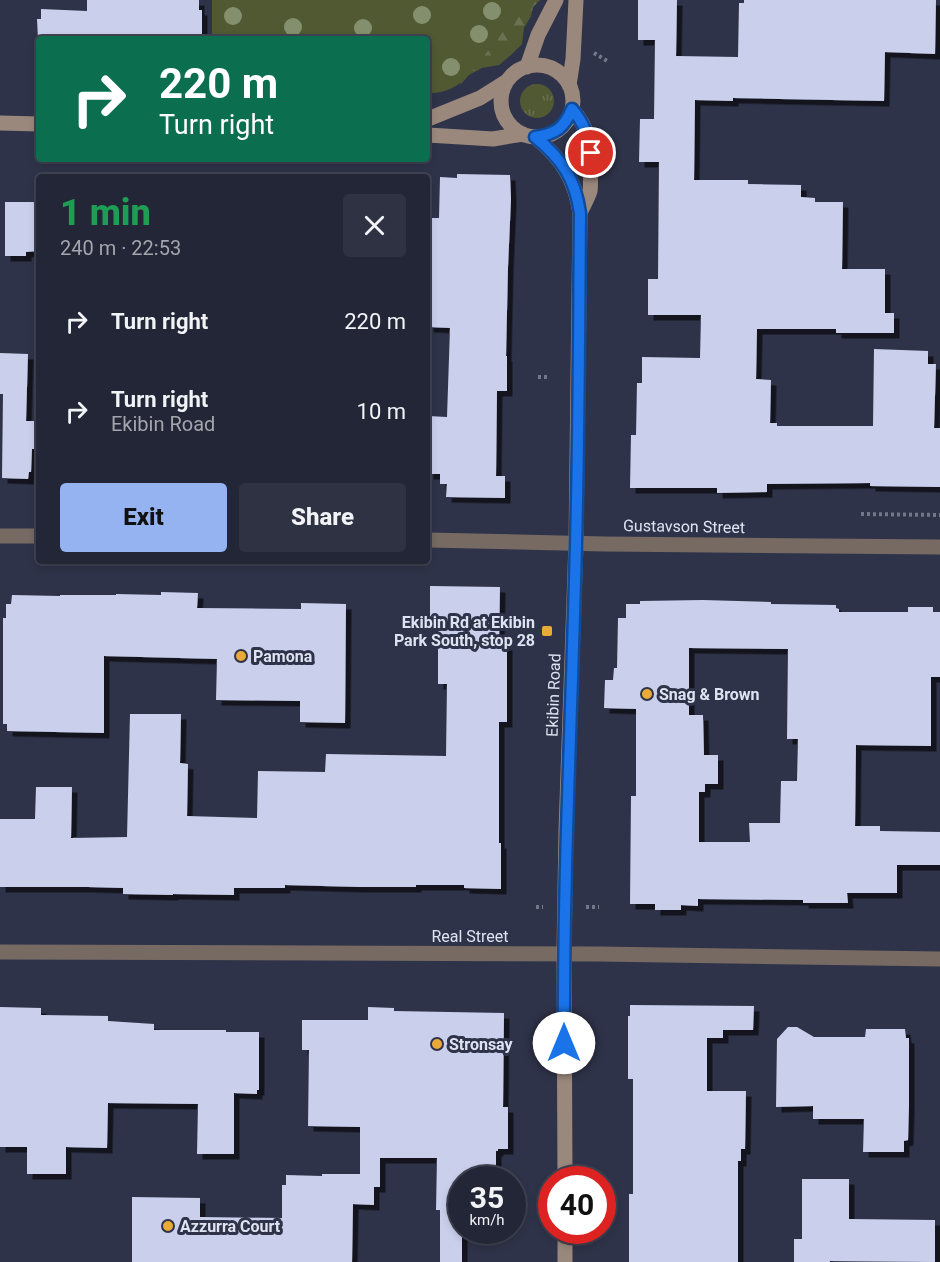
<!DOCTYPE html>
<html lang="en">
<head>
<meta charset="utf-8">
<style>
	body { margin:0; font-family:Roboto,sans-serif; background:#2f3242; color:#f1f3f6; height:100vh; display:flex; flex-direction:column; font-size:22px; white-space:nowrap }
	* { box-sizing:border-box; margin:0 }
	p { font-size:20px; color:#a3a5ad }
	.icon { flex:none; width:33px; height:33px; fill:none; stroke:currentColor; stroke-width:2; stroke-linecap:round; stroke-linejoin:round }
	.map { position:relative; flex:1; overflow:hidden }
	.sheet { position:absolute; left:36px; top:174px; width:394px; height:390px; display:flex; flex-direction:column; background:#232637; border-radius:6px; box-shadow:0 3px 9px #0003,0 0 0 2px #404352 }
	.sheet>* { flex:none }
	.top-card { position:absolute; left:36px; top:36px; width:394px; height:126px; border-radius:6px; box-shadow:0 3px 9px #0003,0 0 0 2px #404352; background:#0b6e4f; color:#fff; overflow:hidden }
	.speed { position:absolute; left:448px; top:1166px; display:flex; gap:12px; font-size:30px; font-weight:700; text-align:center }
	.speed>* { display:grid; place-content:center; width:78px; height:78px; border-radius:50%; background:#232637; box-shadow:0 3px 9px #0003,0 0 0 2px #404352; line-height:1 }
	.speed small { font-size:15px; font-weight:400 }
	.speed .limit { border:9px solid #d22; background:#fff; color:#111 }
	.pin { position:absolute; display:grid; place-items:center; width:51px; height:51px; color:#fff; margin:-26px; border:3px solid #fff; border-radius:50%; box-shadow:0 2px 6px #0007 }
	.me { position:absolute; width:66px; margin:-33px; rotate:0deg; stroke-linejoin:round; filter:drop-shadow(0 0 4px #0008) }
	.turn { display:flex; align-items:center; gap:21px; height:126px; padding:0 24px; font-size:27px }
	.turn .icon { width:78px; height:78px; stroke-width:2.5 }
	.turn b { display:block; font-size:42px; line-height:51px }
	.round { display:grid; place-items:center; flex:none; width:63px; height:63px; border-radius:6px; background:#2f3242 }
	.overview { display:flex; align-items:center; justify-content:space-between; height:102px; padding:0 24px }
	h1 { font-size:36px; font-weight:800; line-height:45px; color:#1e9e55 }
	.cta { display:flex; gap:12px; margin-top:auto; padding:12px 24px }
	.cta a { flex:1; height:69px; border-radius:6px; background:#95b2f1; color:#111; font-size:24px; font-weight:800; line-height:69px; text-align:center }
	.cta a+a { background:#2f3242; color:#f1f3f6 }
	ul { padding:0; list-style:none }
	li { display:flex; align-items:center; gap:18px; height:90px; padding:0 24px }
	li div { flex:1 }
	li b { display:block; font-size:22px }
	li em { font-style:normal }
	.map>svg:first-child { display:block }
	.grass { fill:url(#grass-tufts) }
	.forest { fill:url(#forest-firs) }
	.green { fill:#505932 }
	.building { fill:#cad0ec; fill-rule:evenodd; filter:url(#shadow) }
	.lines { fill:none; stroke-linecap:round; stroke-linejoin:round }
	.path { stroke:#73778a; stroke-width:4; stroke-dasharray:3 3; stroke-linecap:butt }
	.street { stroke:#766a63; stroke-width:15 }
	.secondary { stroke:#9a887d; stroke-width:15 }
	.tree { fill:#84906d }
	.route-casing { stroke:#114b97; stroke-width:15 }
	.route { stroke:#1a73e8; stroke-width:10 }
	.poi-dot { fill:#eaaa38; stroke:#2f3349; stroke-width:2 }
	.labels { text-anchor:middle; stroke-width:6; stroke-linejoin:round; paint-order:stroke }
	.street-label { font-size:16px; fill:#dfe3f1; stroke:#2f3349 }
	.poi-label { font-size:16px; font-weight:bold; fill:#dfe3f1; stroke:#2f3349; text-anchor:start }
</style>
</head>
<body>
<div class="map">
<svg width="940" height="1262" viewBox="0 0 940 1262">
	<defs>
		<pattern id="grass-tufts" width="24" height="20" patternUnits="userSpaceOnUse" patternTransform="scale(1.5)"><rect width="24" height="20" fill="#505932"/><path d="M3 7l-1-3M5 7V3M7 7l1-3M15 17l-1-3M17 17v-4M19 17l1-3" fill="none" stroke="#697150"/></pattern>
		<pattern id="forest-firs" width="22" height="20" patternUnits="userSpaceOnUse" patternTransform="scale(1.5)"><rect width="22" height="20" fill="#505932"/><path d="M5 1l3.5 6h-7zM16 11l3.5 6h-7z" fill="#697150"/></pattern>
		<filter id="shadow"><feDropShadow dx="5.5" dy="5.5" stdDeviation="0" flood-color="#0009"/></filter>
	</defs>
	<rect width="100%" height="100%" fill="#2f3349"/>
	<path class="grass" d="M520 101a17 17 0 1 1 34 0a17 17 0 1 1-34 0Z"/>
	<path class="forest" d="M480,0h61l-2,1 -6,6 -2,9 -7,12 -2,16 -10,10 -13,11 -17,3 -13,7 -9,10z"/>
	<path class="green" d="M212,0h310l-3,11 -50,64c-12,12 -24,19 -41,18v-54h-216z"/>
	<path class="building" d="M87,0h112v10h3v29h-164l-1,-20h4v-10l46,2z
		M638,0h39l-1,56 62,1 1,-54h5v-3h192l-1,54 -50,-2 -1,49 -151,-3v3l-38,-1 -1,80h54v4l53,1v12l14,1v4h28l-1,67h43v44h9v20h-58v-4h-79l-1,50 15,1 -1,43h7v3h96l1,-77 54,2v13h8l-2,64h6v59l-70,-1v-3l-103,1v8l-50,1v-5h-87l1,-53h5l1,-52h5v-26l58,1 1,-43h-53v-36h10l1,-117h-20l1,-43h14l1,-79h-17z
		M457,174l53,1 1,24 -3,68 -2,89h1v35h-10l-1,85h9v22l-59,-1 1,-13h-7v-10h-12v-58l19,1 3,-89 -22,-1 1,-52h3v-57h7l1,-41 17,1z
		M5,202h34v49l-13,1v4h-21z
		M0,353l28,1 -2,67h12l-1,28h-5l-1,23h-2l-1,7 -26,-1 1,-84h-3z
		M430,586l70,1 -1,57 8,1v77h-8v121h2v46l-37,-1v-3h-48v2h-56l-75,-2v3h-51v7l-61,-1v1l-50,-1v-6l-35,-1h-88v-68h35l1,-32h36l-1,51 56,-1 3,-123h51l-1,49 8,1 -1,52 70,2 1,-47 67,1 1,-18 120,2 1,-72h-9v-55l-8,-1z
		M161,592l37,1 -1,15 104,1v-6l45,1 -1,119 -45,-1v-21l-84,-1 1,-41 -113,-3v77l-97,-2v-7h-4v-106h3v-14h5l1,-9 48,1v-1h56v-1l45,1z
		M703,600l68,2v2l65,1v3l3,1v3h69v-5h25v5h7v65h-9v69l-75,-1 -1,81h25v5l60,1v33h-43v28h-50l1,10h-45v-3l-105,-1v7l-17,-1v5h-26v-6h-25l1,-108h5v-87l-32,-1 1,-28h8l1,-12h3l1,-50h8v-14h14v-3zM689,648l99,1 -1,90h11l-1,42h-16l-1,42h-31l1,19h-51v-50h6v-8h13v-29h-14l-1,-40h-14z
		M630,1005l124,1 -1,24h-30v8h-16v53h39l-1,58h-4v12h-3v101h-109v-68h4v-115h-5v-63h2z
		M0,1007l41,1v7l67,1v5l46,3v6h72v2h33v58h-2v4l-23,-1v61h-37l1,-50 -90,-1 -1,45 -41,-1v27h-39v-27h-27z
		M368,1007l26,1v3l110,2 -1,94h5v42h-10v2h-2v28h-34v83h-22v-52h-4l1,-52h-57v29h-6v18l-21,-1 -1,58h-220v-65l68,1v19l82,1v-33h4v-10l36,1v-2h38v-47l-52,-1 1,-76h-7v-30h66z
		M788,1027h9l17,10h51l1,-8h39l1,9h3v67l-1,35 -4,1v11h-41l1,-33h-51v-13l-37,1 1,-68z
		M802,1179h47v40l86,1v42l-105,-1v1h-36v-23h8z"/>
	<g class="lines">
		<path class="path" d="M594,53l15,9
			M538,377h11
			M861,514l79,1
			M536,907h7
			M586,907h13"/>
		<path class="street" d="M0,536h39
			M428,540l176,4 336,3
			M0,952l598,2 342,5"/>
		<path class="secondary" d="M501 101a36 36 0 1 1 72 0a36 36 0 1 1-72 0Z
			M527,67l11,-32 18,-35
			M569,85l4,-26 3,-59
			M572,109c18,21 19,36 19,63 -1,6 0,13 -1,19 -2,7 -7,15 -10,22
			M428,119l52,-21 27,-17
			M0,123l39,1
			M428,135l65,4 30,-5
			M535,137c27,22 40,42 45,76l-4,330 -10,288 -2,123 1,225
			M565,1230v32"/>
	</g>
	<g class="tree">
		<circle cx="492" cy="11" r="9"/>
		<circle cx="422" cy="15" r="9"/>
		<circle cx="233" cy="16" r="9"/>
		<circle cx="293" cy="27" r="9"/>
		<circle cx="363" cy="28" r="9"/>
		<circle cx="479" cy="34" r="9"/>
		<circle cx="451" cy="67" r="9"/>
	</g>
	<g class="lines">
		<defs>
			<path id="route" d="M564,1043c-1,-167 8,-333 12,-499 3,-110 3,-221 4,-331 -5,-35 -18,-54 -45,-76 21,-3 29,-9 37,-28 12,14 17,27 19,44"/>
		</defs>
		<use href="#route" class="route-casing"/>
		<use href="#route" class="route"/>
	</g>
	<g class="poi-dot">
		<rect x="541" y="625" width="12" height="12" rx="3"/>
		<circle cx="241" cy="656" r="6"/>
		<circle cx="647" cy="694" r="6"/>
		<circle cx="437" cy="1044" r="6"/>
		<circle cx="168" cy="1226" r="6"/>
	</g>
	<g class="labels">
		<g class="street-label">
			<text transform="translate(684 526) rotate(1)" y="6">Gustavson Street</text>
			<text transform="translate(553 695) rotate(-88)" y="6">Ekibin Road</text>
			<text x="470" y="942">Real Street</text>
		</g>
		<g class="poi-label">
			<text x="535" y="628" text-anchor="end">Ekibin Rd at Ekibin<tspan x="535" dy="18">Park South, stop 28</tspan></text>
			<text x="253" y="662">Pamona</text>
			<text x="659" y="700">Snag &amp; Brown</text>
			<text x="449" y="1050">Stronsay</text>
			<text x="180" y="1232">Azzurra Court</text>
		</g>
	</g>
</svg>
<div class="speed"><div>35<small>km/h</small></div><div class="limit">40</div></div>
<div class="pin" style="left:591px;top:153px;background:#d93025"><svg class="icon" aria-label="arrive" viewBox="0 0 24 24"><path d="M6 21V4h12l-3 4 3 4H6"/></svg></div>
<svg class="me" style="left:564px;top:1043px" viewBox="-20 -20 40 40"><circle r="19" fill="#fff"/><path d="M0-13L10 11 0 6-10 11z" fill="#1a73e8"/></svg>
<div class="top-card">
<div class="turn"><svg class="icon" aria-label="right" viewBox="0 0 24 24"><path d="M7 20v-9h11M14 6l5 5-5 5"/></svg><div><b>220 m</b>Turn right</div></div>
</div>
<section class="sheet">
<div class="overview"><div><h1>1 min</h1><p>240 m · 22:53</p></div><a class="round"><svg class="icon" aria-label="close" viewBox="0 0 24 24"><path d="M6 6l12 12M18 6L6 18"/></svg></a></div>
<ul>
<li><svg class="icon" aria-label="right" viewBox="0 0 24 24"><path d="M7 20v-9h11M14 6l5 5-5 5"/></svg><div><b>Turn right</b></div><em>220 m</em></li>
<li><svg class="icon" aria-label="right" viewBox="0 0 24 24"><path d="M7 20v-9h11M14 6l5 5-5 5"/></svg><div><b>Turn right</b><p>Ekibin Road</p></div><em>10 m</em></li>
</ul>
<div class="cta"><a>Exit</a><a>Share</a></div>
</section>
</div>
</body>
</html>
